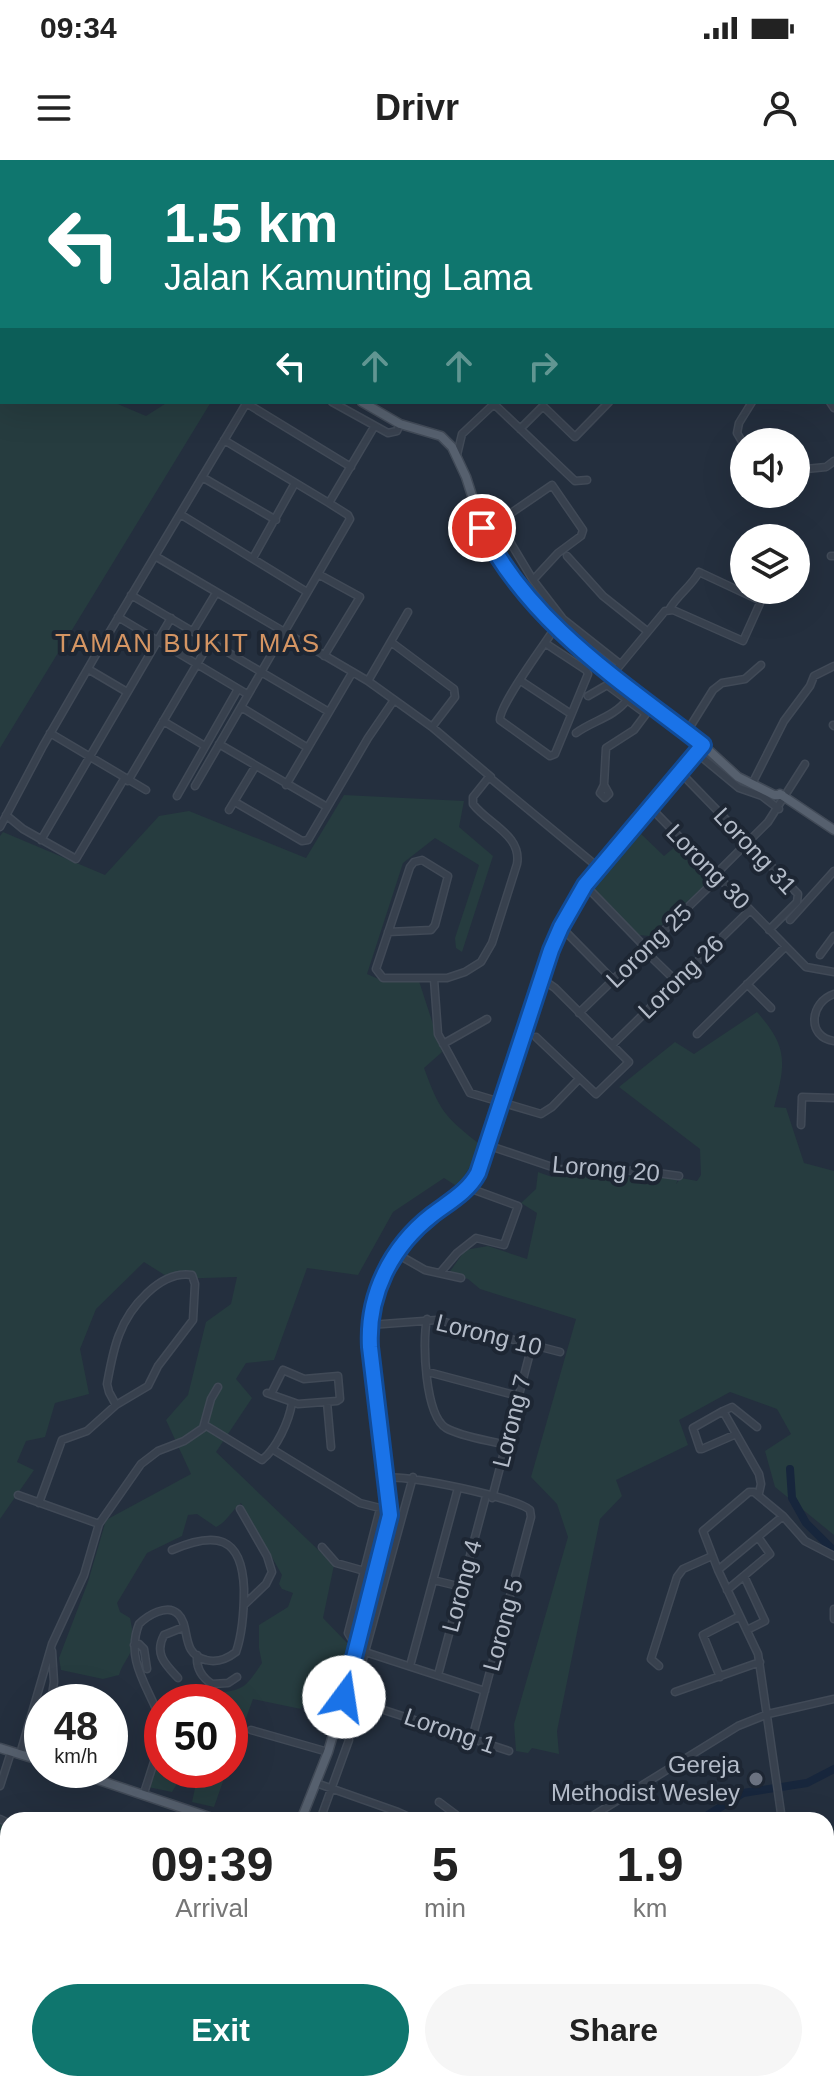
<!DOCTYPE html>
<html lang="en">
<head>
<meta charset="utf-8">
<style>
	body { margin:0; font-family:Arial,sans-serif; background:#f6f6f6; color:#222; height:100vh; display:flex; flex-direction:column; font-size:30px; white-space:nowrap }
	* { box-sizing:border-box; margin:0 }
	p { font-size:26px; color:#767676 }
	.icon { flex:none; width:44px; height:44px; fill:none; stroke:currentColor; stroke-width:2; stroke-linecap:round; stroke-linejoin:round }
	.map { position:relative; flex:1; overflow:hidden }
	.drawer { position:absolute; left:0px; top:1652px; width:834px; height:280px; display:flex; flex-direction:column; background:#fff; border-radius:24px 24px 0 0; box-shadow:0 8px 32px #0002 }
	.drawer>* { flex:none }
	.banner { position:absolute; left:0px; top:0px; width:834px; height:244px; box-shadow:0 8px 32px #0002; background:#0f766e; color:#fff; overflow:hidden }
	.controls { position:absolute; left:730px; top:268px; display:grid; gap:16px }
	.controls a { display:grid; place-items:center; width:80px; height:80px; border-radius:50%; background:#fff; box-shadow:0 8px 32px #0002; font-size:40px }
	.speed { position:absolute; left:24px; top:1524px; display:flex; gap:16px; font-size:40px; font-weight:700; text-align:center }
	.speed>* { display:grid; place-content:center; width:104px; height:104px; border-radius:50%; background:#fff; box-shadow:0 8px 32px #0002; line-height:1 }
	.speed small { font-size:20px; font-weight:400 }
	.speed .limit { border:12px solid #d22; background:#fff; color:#111 }
	.pin { position:absolute; display:grid; place-items:center; width:68px; height:68px; color:#fff; margin:-34px; border:4px solid #fff; border-radius:50%; box-shadow:0 2px 8px #0007 }
	.me { position:absolute; width:88px; margin:-44px; rotate:14deg; stroke-linejoin:round; filter:drop-shadow(0 0 6px #0008) }
	.turn { display:flex; align-items:center; gap:28px; height:168px; padding:0 32px; font-size:36px }
	.turn .icon { width:104px; height:104px; stroke-width:2.5 }
	.turn b { display:block; font-size:56px; line-height:68px }
	.lanes { display:flex; align-items:center; height:76px; padding:0 32px; background:#0003; justify-content:center; gap:40px; direction:ltr }
	.lanes .off { opacity:.35 }
	.eta { display:flex; justify-content:space-evenly; align-items:center; height:136px; text-align:center }
	.eta b { font-size:48px; font-weight:700; line-height:56px }
	.action { display:flex; gap:16px; margin-top:auto; padding:16px 32px }
	.action a { flex:1; height:92px; border-radius:48px; background:#0f766e; color:#fff; font-size:32px; font-weight:700; line-height:92px; text-align:center }
	.action a+a { background:#f6f6f6; color:#222 }
	.status { display:flex; justify-content:space-between; align-items:center; height:56px; padding:0 40px; background:#fff; direction:ltr }
	.status svg { height:22px; fill:currentColor }
	header { display:flex; justify-content:space-between; align-items:center; height:104px; padding:0 32px; background:#fff; font-size:36px; font-weight:700 }
	.map>svg:first-child { display:block }
	.green { fill:#263c3f }
	.lines { fill:none; stroke-linecap:round; stroke-linejoin:round }
	.river { stroke:#17263c; stroke-width:8 }
	.minor-casing { stroke:#414a57; stroke-width:9 }
	.major-casing { stroke:#414a57; stroke-width:11 }
	.minor { stroke:#38414e; stroke-width:6 }
	.major { stroke:#56606e; stroke-width:8 }
	.rail { stroke:#5a6575; stroke-width:2; stroke-dasharray:8 8; stroke-linecap:butt }
	.route-casing { stroke:#114b97; stroke-width:20 }
	.route { stroke:#1a73e8; stroke-width:14 }
	.worship-dot { fill:#6b7280; stroke:#1d2633; stroke-width:3 }
	.labels { text-anchor:middle; stroke-width:8; stroke-linejoin:round; paint-order:stroke }
	.street-label { font-size:24px; fill:#b4bcc9; stroke:#1d2633 }
	.poi-label { font-size:24px; fill:#b4bcc9; stroke:#1d2633; text-anchor:end }
	.neighbourhood-label { font-size:26px; letter-spacing:2px; fill:#d59563; stroke:#1d2633 }
</style>
</head>
<body>
<div class="status"><b>09:34</b><svg viewBox="0 0 49 12"><path d="M0 12V9h3v3zM5 12V6h3v6zM10 12V3h3v9zM15 12V0h3v12zM26 1h20v11H26zM47 4h2v5h-2z"/></svg></div>
<header><svg class="icon" aria-label="menu" viewBox="0 0 24 24"><path d="M4 6h16M4 12h16M4 18h16"/></svg>Drivr<svg class="icon" aria-label="person" viewBox="0 0 24 24"><circle cx="12" cy="8" r="4"/><path d="M4 21q1-7 8-7t8 7"/></svg></header>
<div class="map">
<svg width="834" height="1932" viewBox="0 0 834 1932">
	<rect width="100%" height="100%" fill="#242f3e"/>
	<path class="green" d="M0,187l2,55h111l33,14 22,-14h43l-211,346z
		M344,635l120,6 -5,26 34,29 -31,96 -6,-4 -1,-10 24,-73 -44,-27 -32,25 -36,111 16,7h36l23,71 -18,16c16,44 21,49 58,78l-24,41 -14,-9 -51,34 -35,63 -51,-7 -33,92 -28,3 -10,16 16,19 -36,54 118,113 -11,53 28,29 -8,33 -23,-15 -19,44 -48,-10 -23,63v-60h-35c16,-15 34,-5 50,-17 7,-6 12,-15 17,-22l-3,-15v-23l29,-18 5,-14 -11,-4 -3,-5 3,-9 -41,-72c-10,8 -14,19 -25,24l-19,-13 -9,1 -6,21 -35,17 -30,50 3,9 10,6c2,10 5,24 1,33 -4,9 -9,14 -12,24l-16,4 -42,-9 -2,-12 29,-76 18,-62 85,-46 -25,-54 22,-25 18,-73 25,-18 6,-27 -66,2 -27,-17 -48,47 -16,40 9,45 -34,9 -10,34 -19,4 -9,21 17,8 -34,49v-683l3,-4 102,43 54,-59 30,-5 117,47z
		M639,672l25,24 12,-10 36,33 -62,57 -11,-1 -48,-49z
		M757,852c31,35 29,51 17,95l12,1 18,55 30,8v364l-59,-48 -10,-36 26,-17 -14,-25 -47,-17 -51,28 9,25 -72,35 6,16 -22,23 -43,212 2,23 -27,-6 -4,5 -12,-2 -2,-27 54,-187 -11,-33 -26,-27 45,-158 -96,-30 -12,-10 -19,-6 16,-23 23,-4 39,13 10,-46 -16,-10 15,-14 2,-17 14,5 3,-4h71v4h13l1,-5 39,5 -3,7 5,-6 16,3 4,-6 -1,-26 -81,-62 56,-45 19,12z
		M162,1595v15h65l-13,37 -22,-5 5,-23 -14,-5 -11,18 -24,-5z
		M0,1660l8,4v57l-8,-5z"/>
	<g class="lines">
		<path class="river" d="M534,0l5,2
			M832,162l2,2
			M790,1309l2,29 14,25 28,28
			M700,1660l43,-27 64,-10 27,-14
			M0,1875l8,3
			M207,1924l5,8
			M348,1932l8,-8"/>
		<defs>
			<path id="minor" d="M505,0l3,2
				M698,0l3,2
				M743,0l3,2
				M803,0l3,2
				M304,2l2,-2
				M712,2l1,-2
				M832,20l2,2
				M832,61l2,1
				M832,91l2,1
				M832,198l2,1
				M332,242l56,31 9,-2 3,-7
				M830,242l4,6
				M246,243l105,64
				M494,244l81,77 12,-1
				M520,269l23,-23 32,31 34,-35
				M744,285l-7,-12 2,-10 13,-21
				M457,295l5,-21 34,-32
				M796,310l30,-3 8,-6
				M202,317l74,43
				M329,343l45,-76
				M180,354l127,78
				M155,396l213,125 64,46 59,50
				M567,396l36,40 44,35
				M831,396h3
				M253,398l42,-75
				M318,414l42,23 -36,59
				M533,420l-35,-58 54,-37 31,45 -2,6 -23,17 -25,27 30,39 57,45
				M131,435l198,117
				M118,457l129,77
				M555,468c-11,17 -56,77 -55,92l50,36 5,-2 33,-80 -2,-4 6,-10
				M193,471l23,-38
				M391,482l63,47 1,8 -23,30
				M545,483l41,27
				M88,509l39,23
				M612,515l53,-64 8,-1 70,31 18,-40 -62,-29c-8,15 -22,23 -30,38
				M368,521l40,-69
				M521,521l50,33
				M588,536l19,-11 39,29
				M241,547l67,41
				M163,561l42,25
				M833,565l1,1
				M688,570l25,-40 9,-7 23,-4 16,-14
				M50,573l96,57
				M576,573c16,-12 38,-16 51,-33
				M219,584l108,63
				M704,599l35,29 23,8 17,13
				M680,612l118,122 -1,8 -28,28
				M128,621l82,-139
				M753,622l31,-61 26,-35 4,-10 20,-10
				M286,625l66,-112
				M604,625l5,9 -4,4 -5,-5 4,-8 2,-37 28,-18 18,-24
				M195,626l155,-267 -2,-4 -19,-12 -105,-63
				M177,636l61,-107
				M235,642l67,39 6,-1 60,-102 26,-38
				M651,648l155,159 28,5
				M229,650l26,-43
				M6,655l17,14 53,30 48,-80
				M0,667l43,-81 51,-88 153,-256
				M41,680l130,-222
				M715,715l53,-53 37,-58
				M585,725l61,63
				M790,760l44,-49
				M561,767l52,53
				M388,772l43,-2 4,-5 13,-49 -26,-16 -8,2 -4,5 -34,102 7,9h64l18,-6 16,-10 11,-19 25,-79c5,-29 -29,-40 -44,-60v-7l16,-20 110,91
				M644,790l33,32
				M820,795l14,-19
				M434,819l4,55 32,59 71,21 11,-7 27,-28
				M747,824l24,24
				M834,834c-24,8 -28,43 0,47
				M579,853l139,-135
				M697,874l88,-87
				M536,877l60,57 33,-32 -74,-74 -13,-9
				M443,884l44,-25
				M612,885l138,-135
				M801,965l1,-28 32,1
				M487,985l71,24 85,2 36,5
				M397,1094l28,16 36,8
				M440,1113l17,-20 19,-15 28,7 14,-39 -49,-18
				M427,1159c-5,23 -2,96 19,109 16,9 41,12 60,17
				M370,1165l67,-5 123,32
				M428,1212l90,24
				M267,1233l31,11 39,-3 3,-2 -2,-23 -34,3 -21,-9 -12,24
				M327,1242l4,45
				M723,1251l9,-4 25,20
				M205,1265l57,35c15,-12 27,-39 30,-57
				M734,1275l-32,14h-2l-7,-21 30,-17 36,63 2,10 -2,9
				M272,1289l88,54 24,6
				M387,1318c19,-4 130,20 143,32l1,7 -59,222
				M18,1335l81,29
				M492,1338l40,-153
				M39,1343l23,-63 25,-9 29,-26 32,-19 10,-20 35,-46 2,-36 -3,-9c-32,-5 -63,33 -73,60 -6,15 -9,33 -12,49l2,8 7,13
				M240,1349l27,47 5,16 -6,12 -22,21
				M322,1387l14,16 39,11
				M718,1410l65,-54
				M744,1416l21,45 -18,9
				M433,1420l29,7
				M727,1430l43,-36 -12,-17
				M834,1449v10
				M359,1479l-8,-1 -3,-5 32,-124
				M134,1485l5,-1 5,5 3,20
				M356,1489l129,42
				M197,1495c-1,13 4,22 15,29l16,-1 9,-6
				M410,1506l48,-178
				M659,1506l-8,-7 26,-82 6,-8 29,-13
				M438,1515l48,-179
				M720,1517l-17,-42 37,-19
				M178,1518c-13,-14 -24,-24 -14,-43l20,-8
				M675,1532l85,-30
				M344,1537l165,54
				M352,1539l61,-222
				M51,1542l3,-20 -2,-31
				M162,1564c-11,-34 -38,-62 -23,-100 8,-8 28,-21 39,-10 13,12 2,40 28,46 11,3 21,-1 30,-8 7,-20 8,-42 8,-63 -2,-53 -28,-58 -72,-39
				M251,1570l77,22
				M20,1594l32,-110 32,-69 15,-51 42,-60 17,-13 26,-10 19,-13 8,-29 7,-12
				M34,1599l8,-27
				M316,1623l82,29 9,4 1,4
				M0,1626l11,-34
				M144,1633l18,-56
				M439,1642l24,18
				M0,1659l8,4
				M320,1660l29,-80
				M586,1660l152,-94 30,-12 66,-15
				M782,1660l-24,-166 -40,-84 -15,-39 46,-39h5l29,24 22,25 29,15
				M0,1779l8,-5
				M826,1785l8,-1
				M0,1816l8,5
				M826,1907l8,-1
				M339,1924l2,8
				M485,1924l8,8
				M802,1932l6,-8"/>
			<path id="major" d="M0,1l2,1
				M362,242l38,22 41,12 11,11 14,30 19,59 40,58 21,26 46,40 111,85 35,32 36,18h8
				M780,634l54,36
				M0,1588l42,13
				M69,1610l149,50
				M301,1660l27,-68 16,-55 46,-182 -20,-168 4,-49 6,-17 28,-44 22,-20 39,-29 9,-15 73,-223 10,-23 24,-42 120,-142
				M687,1924l11,8"/>
		</defs>
		<use href="#minor" class="minor-casing"/>
		<use href="#major" class="major-casing"/>
		<use href="#minor" class="minor"/>
		<use href="#major" class="major"/>
		<path class="rail" d="M0,1738l8,5
			M228,1924l5,8"/>
	</g>
	<g class="lines">
		<defs>
			<path id="route" d="M344,1537l46,-182 -20,-168c-3,-52 21,-100 62,-132 17,-13 36,-23 46,-42l73,-223 10,-23 24,-42 118,-140c-82,-64 -173,-121 -221,-217"/>
		</defs>
		<use href="#route" class="route-casing"/>
		<use href="#route" class="route"/>
	</g>
	<circle class="worship-dot" cx="756" cy="1619" r="8"/>
	<g class="labels">
		<g class="street-label">
			<text transform="translate(755 691) rotate(47)" y="8">Lorong 31</text>
			<text transform="translate(708 707) rotate(46)" y="8">Lorong 30</text>
			<text transform="translate(649 786) rotate(-44)" y="8">Lorong 25</text>
			<text transform="translate(681 817) rotate(-44)" y="8">Lorong 26</text>
			<text transform="translate(606 1009) rotate(5)" y="8">Lorong 20</text>
			<text transform="translate(489 1175) rotate(14)" y="8">Lorong 10</text>
			<text transform="translate(512 1261) rotate(-76)" y="8">Lorong 7</text>
			<text transform="translate(462 1426) rotate(-75)" y="8">Lorong 4</text>
			<text transform="translate(503 1465) rotate(-75)" y="8">Lorong 5</text>
			<text transform="translate(450 1571) rotate(19)" y="8">Lorong 1</text>
		</g>
		<g class="poi-label">
			<text x="740" y="1613">Gereja<tspan x="740" dy="28">Methodist Wesley</tspan></text>
		</g>
		<g class="neighbourhood-label">
			<text x="188" y="492">TAMAN BUKIT MAS</text>
		</g>
	</g>
</svg>
<div class="controls">
<a><svg class="icon" aria-label="sound" viewBox="0 0 24 24"><path d="M4 9h4l5-4v14l-5-4H4zM17 9q2 3 0 6"/></svg></a>
<a><svg class="icon" aria-label="layers" viewBox="0 0 24 24"><path d="M12 4l9 5-9 5-9-5zM3 14l9 5 9-5"/></svg></a>
</div>
<div class="speed"><div>48<small>km/h</small></div><div class="limit">50</div></div>
<div class="pin" style="left:482px;top:368px;background:#d93025"><svg class="icon" aria-label="arrive" viewBox="0 0 24 24"><path d="M6 21V4h12l-3 4 3 4H6"/></svg></div>
<svg class="me" style="left:344px;top:1537px" viewBox="-20 -20 40 40"><circle r="19" fill="#fff"/><path d="M0-13L10 11 0 6-10 11z" fill="#1a73e8"/></svg>
<div class="banner">
<div class="turn"><svg class="icon" aria-label="left" viewBox="0 0 24 24"><path d="M17 20v-9H6M10 6l-5 5 5 5"/></svg><div><b>1.5 km</b>Jalan Kamunting Lama</div></div>
<div class="lanes"><svg class="icon" aria-label="left" viewBox="0 0 24 24"><path d="M17 20v-9H6M10 6l-5 5 5 5"/></svg><svg class="icon off" aria-label="ahead" viewBox="0 0 24 24"><path d="M12 20V5M6 11l6-6 6 6"/></svg><svg class="icon off" aria-label="ahead" viewBox="0 0 24 24"><path d="M12 20V5M6 11l6-6 6 6"/></svg><svg class="icon off" aria-label="right" viewBox="0 0 24 24"><path d="M7 20v-9h11M14 6l5 5-5 5"/></svg></div>
</div>
<section class="drawer">
<div class="eta">
<div><b>09:39</b><p>Arrival</p></div>
<div><b>5</b><p>min</p></div>
<div><b>1.9</b><p>km</p></div>
</div>
<div class="action"><a>Exit</a><a>Share</a></div>
</section>
</div>
</body>
</html>
